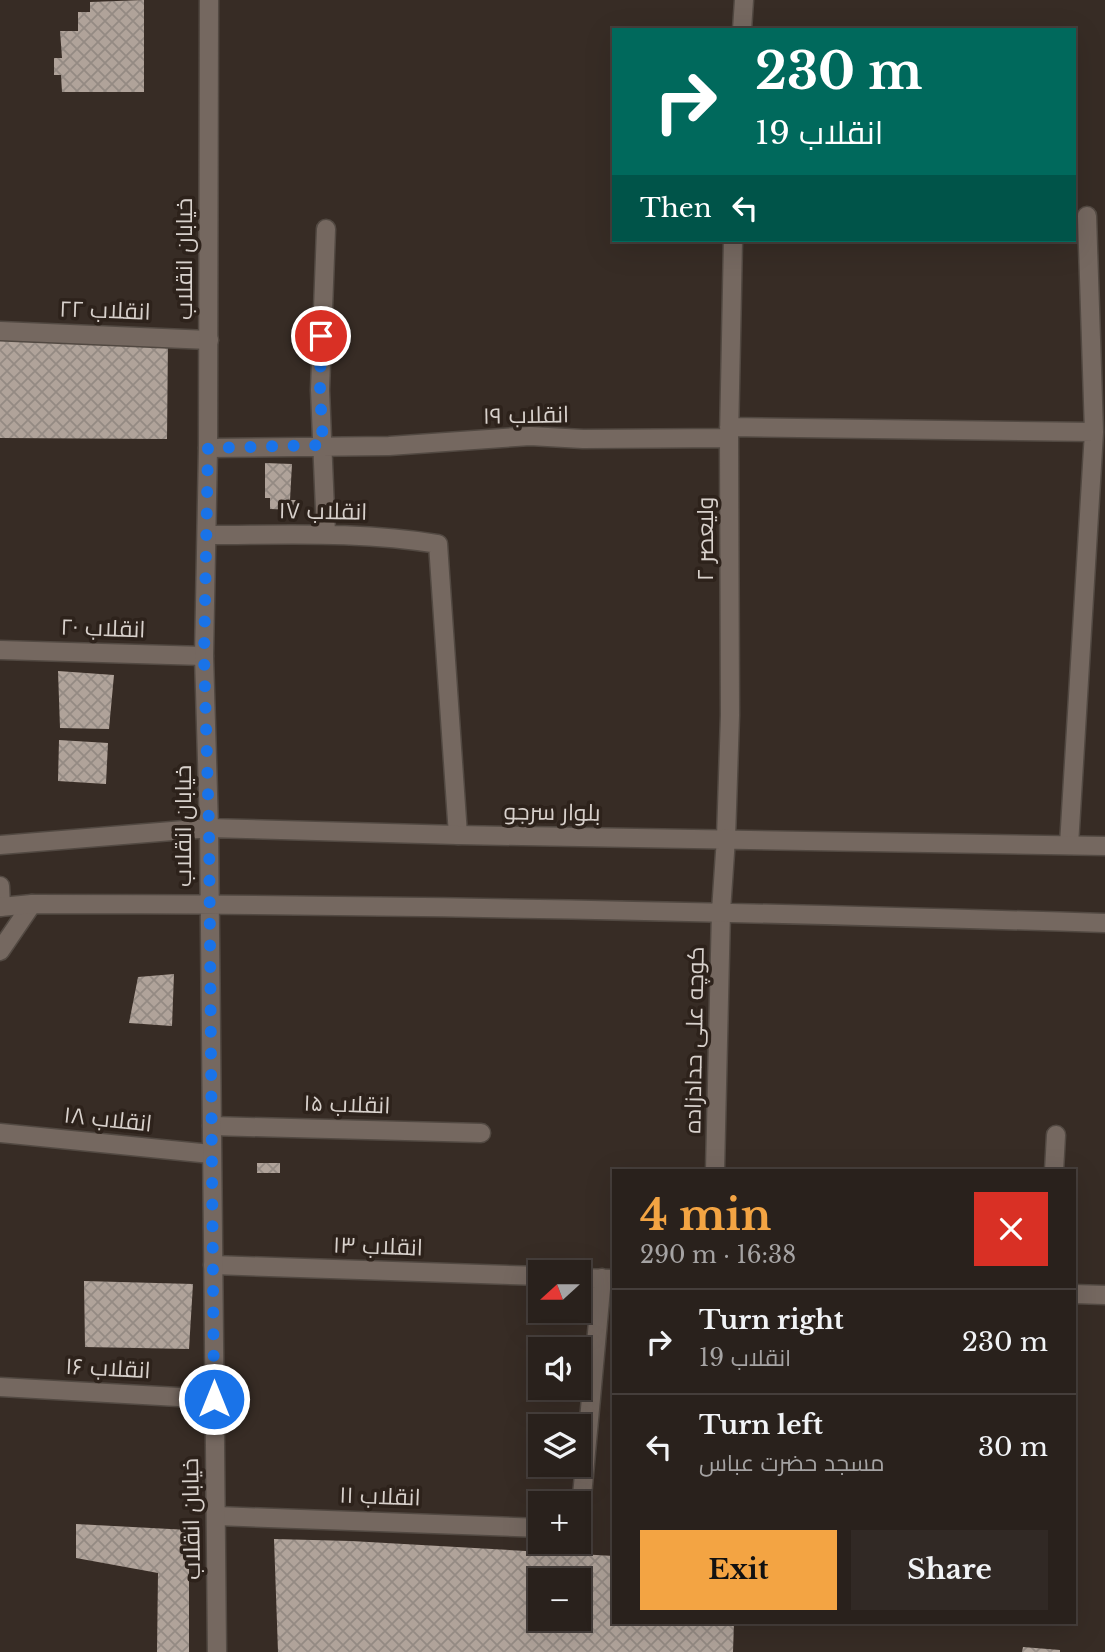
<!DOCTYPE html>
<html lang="en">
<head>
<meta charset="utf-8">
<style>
	body { margin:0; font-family:"Libre Baskerville",Cairo,serif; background:#312925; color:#f1f3f6; height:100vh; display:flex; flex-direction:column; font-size:26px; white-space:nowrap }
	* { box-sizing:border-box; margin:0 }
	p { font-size:23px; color:#a5a3a3 }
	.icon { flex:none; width:38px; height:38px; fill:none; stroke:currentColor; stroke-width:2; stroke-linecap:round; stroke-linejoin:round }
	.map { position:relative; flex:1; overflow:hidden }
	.side { position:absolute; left:612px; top:1169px; width:464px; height:455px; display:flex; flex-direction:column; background:#29211c; border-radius:0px; box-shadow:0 7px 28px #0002,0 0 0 2px #453e3b }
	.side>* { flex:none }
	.guide { position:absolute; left:612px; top:28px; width:464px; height:214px; border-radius:0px; box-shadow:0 7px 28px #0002,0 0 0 2px #453e3b; background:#00695c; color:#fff; overflow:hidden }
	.needle { width:46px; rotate:249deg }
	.fabs { position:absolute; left:528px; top:1260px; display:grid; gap:14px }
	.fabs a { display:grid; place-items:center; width:63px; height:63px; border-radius:0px; background:#29211c; box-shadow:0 7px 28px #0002,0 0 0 2px #453e3b; font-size:35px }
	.pin { position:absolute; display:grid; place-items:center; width:60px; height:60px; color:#fff; margin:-30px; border:4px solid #fff; border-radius:50%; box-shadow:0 2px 7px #0007 }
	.me { position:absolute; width:77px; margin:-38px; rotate:0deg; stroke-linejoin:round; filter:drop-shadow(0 0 5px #0008) }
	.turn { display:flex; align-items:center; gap:24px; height:147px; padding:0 28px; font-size:32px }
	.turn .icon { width:91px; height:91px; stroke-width:2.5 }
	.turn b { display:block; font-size:49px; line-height:60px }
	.then { display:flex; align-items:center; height:66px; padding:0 28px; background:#0003; gap:14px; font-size:26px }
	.round { display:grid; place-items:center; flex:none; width:74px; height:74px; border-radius:0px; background:#312925 }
	.head { display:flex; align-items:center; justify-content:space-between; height:119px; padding:0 28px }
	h1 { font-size:42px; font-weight:700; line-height:52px; color:#f3a443 }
	.button { display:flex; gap:14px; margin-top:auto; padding:14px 28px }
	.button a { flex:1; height:80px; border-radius:0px; background:#f3a443; color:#111; font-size:28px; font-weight:700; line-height:80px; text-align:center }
	.button a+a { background:#312925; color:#f1f3f6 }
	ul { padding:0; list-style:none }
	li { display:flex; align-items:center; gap:21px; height:105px; padding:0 28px; border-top:2px solid #453e3b }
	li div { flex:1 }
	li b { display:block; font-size:26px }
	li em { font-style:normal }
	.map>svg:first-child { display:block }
	.building { fill:url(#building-cross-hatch); fill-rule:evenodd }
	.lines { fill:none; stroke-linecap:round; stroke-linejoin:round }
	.street-casing { stroke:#524942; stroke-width:21 }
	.secondary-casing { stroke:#524942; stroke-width:21 }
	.street { stroke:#756860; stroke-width:18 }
	.secondary { stroke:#756860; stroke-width:18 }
	.route { stroke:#1a73e8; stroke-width:12; stroke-dasharray:0 21.6 }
	.labels { text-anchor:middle; stroke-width:7; stroke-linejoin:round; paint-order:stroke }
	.street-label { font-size:23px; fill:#d8d1cc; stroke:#2d221b }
</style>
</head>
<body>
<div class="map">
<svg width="1105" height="1652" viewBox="0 0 1105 1652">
	<defs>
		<pattern id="building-cross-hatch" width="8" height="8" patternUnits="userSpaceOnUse" patternTransform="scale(1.75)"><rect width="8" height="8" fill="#b0a39a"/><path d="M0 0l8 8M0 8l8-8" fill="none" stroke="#948a83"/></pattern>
	</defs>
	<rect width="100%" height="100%" fill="#372c25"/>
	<path class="building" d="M144,0v92h-82l-1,-17h-7v-17h8l-2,-27h18v-19h12v-10z
		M168,337l-1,102 -167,-1v-100z
		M265,463l27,1 -2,36h6v10l-26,-1v-11h-5z
		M58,671l56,4 -5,54 -49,-1z
		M59,740l49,3 -2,41 -48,-3z
		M174,974l-2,52 -43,-3 9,-46z
		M257,1163h23v10h-23z
		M84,1281l109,3 -4,65 -104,-2z
		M76,1524l113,6v122h-32l1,-79 -82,-15z
		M274,1539l77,2 263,15v66h120l-1,30h-455zM541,1580h38v39h-38z
		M1023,1647l37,3v2h-38z"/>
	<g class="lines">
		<defs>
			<path id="street" d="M742,30l2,-30
				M326,229l-6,161 6,144
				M0,331l209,9
				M729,427l365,5
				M208,448l181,-2 141,-10 53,3 146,-1
				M207,535c77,0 154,-4 231,9l20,291
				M0,650l204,6
				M726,838l4,-123 -1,-277 4,-198
				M1069,845l25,-413 -7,-216
				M0,886l1,21
				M0,951l32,-47
				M212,1126l269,7
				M0,1133l211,21
				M715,1171l6,-260
				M1054,1171l2,-36
				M213,1265l328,11
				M579,1278l35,1
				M1074,1294l31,1
				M0,1387l214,12
				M217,1516l324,12
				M579,1529l23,-251"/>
			<path id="secondary" d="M209,0l-1,448 -4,208 5,172 8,824
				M0,845l209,-17 249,7 647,11
				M0,907l32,-3c358,0 715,8 1073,19
				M721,911l5,-73"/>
		</defs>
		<use href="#street" class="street-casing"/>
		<use href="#secondary" class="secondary-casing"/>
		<use href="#street" class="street"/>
		<use href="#secondary" class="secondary"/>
	</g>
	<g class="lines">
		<path class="route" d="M214,1399l-5,-571 -5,-172 4,-208 115,-3 -3,-55 1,-54"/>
	</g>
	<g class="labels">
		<g class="street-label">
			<text transform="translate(184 259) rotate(-90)" y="8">خیابان انقلاب</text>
			<text transform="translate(105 310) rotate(2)" y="8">انقلاب ۲۲</text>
			<text transform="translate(526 415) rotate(-1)" y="8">انقلاب ۱۹</text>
			<text transform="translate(323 511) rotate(1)" y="8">انقلاب ۱۷</text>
			<text transform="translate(705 539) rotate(-90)" y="8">ولیعصر ۲</text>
			<text transform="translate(103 628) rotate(2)" y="8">انقلاب ۲۰</text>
			<text transform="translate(552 812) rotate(1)" y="8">بلوار سرجو</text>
			<text transform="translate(183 826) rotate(-90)" y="8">خیابان انقلاب</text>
			<text transform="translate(694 1040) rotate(-89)" y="8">کوچه علی حدادزاده</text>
			<text transform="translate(347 1104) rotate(2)" y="8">انقلاب ۱۵</text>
			<text transform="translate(108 1119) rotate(6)" y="8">انقلاب ۱۸</text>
			<text transform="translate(378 1246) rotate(2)" y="8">انقلاب ۱۳</text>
			<text transform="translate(108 1368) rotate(3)" y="8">انقلاب ۱۶</text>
			<text transform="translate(380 1496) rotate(2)" y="8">انقلاب ۱۱</text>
			<text transform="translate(191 1519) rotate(-91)" y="8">خیابان انقلاب</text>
		</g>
	</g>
</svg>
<div class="fabs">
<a><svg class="needle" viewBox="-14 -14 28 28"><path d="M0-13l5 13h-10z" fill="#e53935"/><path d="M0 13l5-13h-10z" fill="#a5a3a3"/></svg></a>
<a><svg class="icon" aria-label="sound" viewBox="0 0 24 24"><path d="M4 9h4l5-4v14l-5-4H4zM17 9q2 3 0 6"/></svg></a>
<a><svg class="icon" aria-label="layers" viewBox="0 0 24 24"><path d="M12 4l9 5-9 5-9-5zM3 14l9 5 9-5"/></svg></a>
<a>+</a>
<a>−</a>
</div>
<div class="pin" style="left:321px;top:336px;background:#d93025"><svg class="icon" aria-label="arrive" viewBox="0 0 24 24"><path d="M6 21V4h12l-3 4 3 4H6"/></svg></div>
<svg class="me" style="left:214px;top:1399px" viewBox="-20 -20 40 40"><circle r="17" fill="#1a73e8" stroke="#fff" stroke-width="3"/><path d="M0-11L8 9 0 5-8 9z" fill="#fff"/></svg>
<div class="guide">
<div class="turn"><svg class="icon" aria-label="right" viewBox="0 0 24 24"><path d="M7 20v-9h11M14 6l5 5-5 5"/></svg><div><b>230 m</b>انقلاب 19</div></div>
<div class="then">Then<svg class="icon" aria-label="left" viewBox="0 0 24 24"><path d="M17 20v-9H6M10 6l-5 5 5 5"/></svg></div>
</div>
<section class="side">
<div class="head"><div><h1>4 min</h1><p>290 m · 16:38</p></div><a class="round" style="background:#d93025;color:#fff"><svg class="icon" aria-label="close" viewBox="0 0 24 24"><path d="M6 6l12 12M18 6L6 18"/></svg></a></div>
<ul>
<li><svg class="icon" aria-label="right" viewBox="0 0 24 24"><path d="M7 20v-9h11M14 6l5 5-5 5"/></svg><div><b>Turn right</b><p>انقلاب 19</p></div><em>230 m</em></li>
<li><svg class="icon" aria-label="left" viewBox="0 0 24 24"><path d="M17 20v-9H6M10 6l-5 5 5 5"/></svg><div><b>Turn left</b><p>مسجد حضرت عباس</p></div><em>30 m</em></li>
</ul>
<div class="button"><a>Exit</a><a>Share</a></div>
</section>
</div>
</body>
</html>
